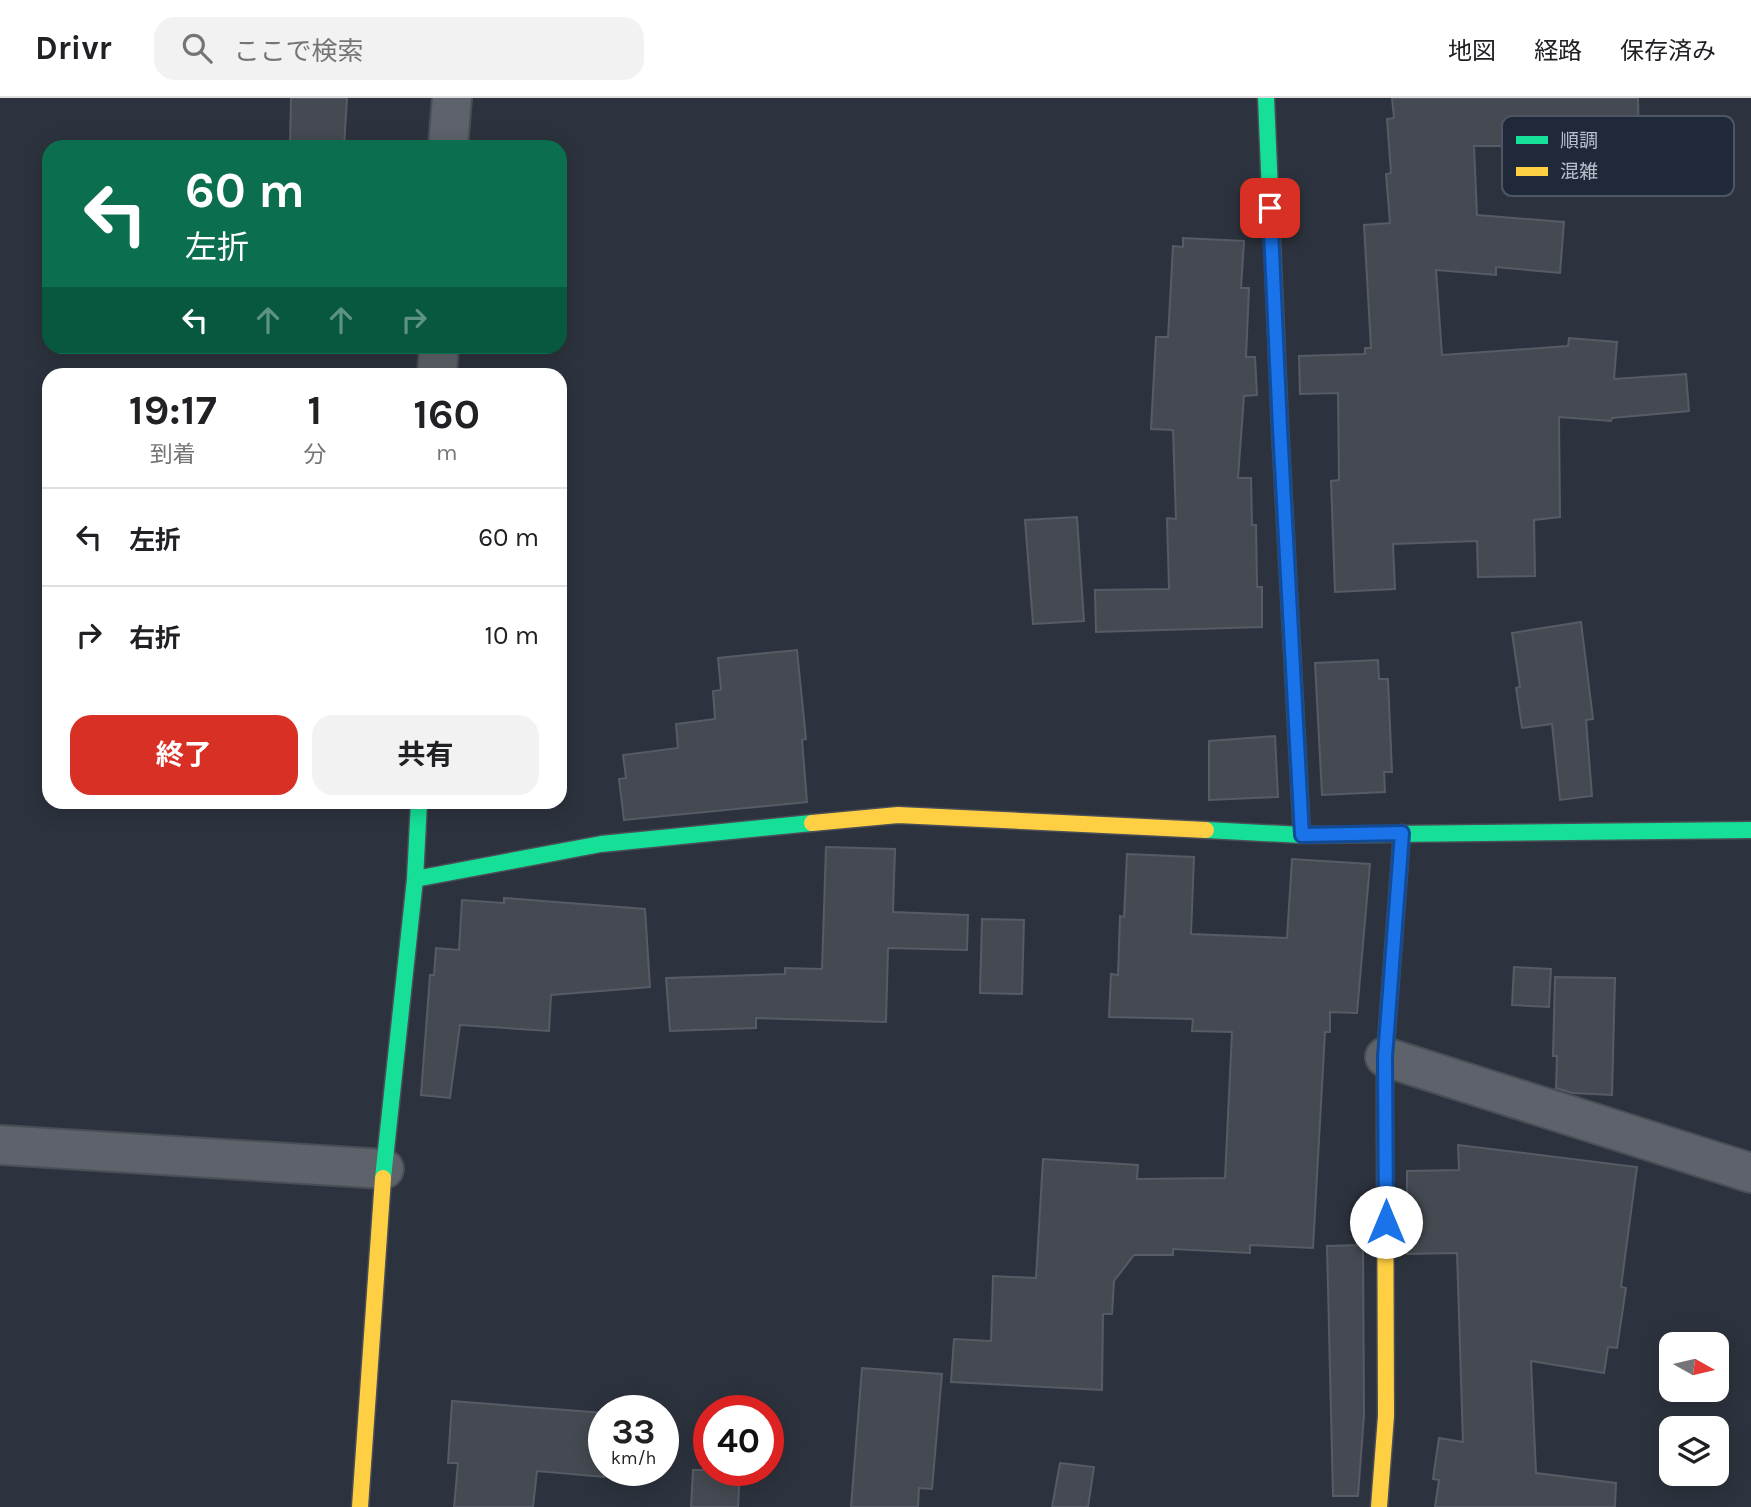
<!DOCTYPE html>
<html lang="ja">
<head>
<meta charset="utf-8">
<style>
	body { margin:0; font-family:Karla,"Noto Sans JP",sans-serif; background:#f2f2f2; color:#202124; height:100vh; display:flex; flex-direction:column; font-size:26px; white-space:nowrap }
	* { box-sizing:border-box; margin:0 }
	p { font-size:23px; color:#757577 }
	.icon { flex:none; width:38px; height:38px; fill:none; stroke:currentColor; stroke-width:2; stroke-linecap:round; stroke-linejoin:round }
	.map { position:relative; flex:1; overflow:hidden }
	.details { position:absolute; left:42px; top:270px; width:525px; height:441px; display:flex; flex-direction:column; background:#fff; border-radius:21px; box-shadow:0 4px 18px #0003 }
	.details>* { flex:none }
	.top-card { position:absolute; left:42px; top:42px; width:525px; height:214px; border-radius:21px; box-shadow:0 4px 18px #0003; background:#0b6e4f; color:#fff; overflow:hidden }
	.needle { width:46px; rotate:98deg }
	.controls { position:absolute; left:1659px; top:1234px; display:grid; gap:14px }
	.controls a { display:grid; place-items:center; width:70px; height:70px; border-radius:14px; background:#fff; box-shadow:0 4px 18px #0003; font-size:35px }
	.speed { position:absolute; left:588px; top:1297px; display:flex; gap:14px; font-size:35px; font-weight:700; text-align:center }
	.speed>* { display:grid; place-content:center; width:91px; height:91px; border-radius:50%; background:#fff; box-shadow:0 4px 18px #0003; line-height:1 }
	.speed small { font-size:18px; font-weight:400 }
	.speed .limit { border:10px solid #d22; background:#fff; color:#111 }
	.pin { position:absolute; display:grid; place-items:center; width:60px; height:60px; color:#fff; margin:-30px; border-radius:14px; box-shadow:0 4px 10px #0006 }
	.me { position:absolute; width:77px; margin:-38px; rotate:0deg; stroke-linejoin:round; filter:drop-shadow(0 0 5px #0008) }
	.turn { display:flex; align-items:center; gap:24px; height:147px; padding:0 28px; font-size:32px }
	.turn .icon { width:91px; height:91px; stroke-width:2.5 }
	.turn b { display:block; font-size:49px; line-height:60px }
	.lanes { display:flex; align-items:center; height:66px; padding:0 28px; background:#0003; justify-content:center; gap:35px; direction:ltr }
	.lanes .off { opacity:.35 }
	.eta { display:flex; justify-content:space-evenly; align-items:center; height:119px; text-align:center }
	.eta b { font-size:42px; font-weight:700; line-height:49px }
	.button { display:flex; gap:14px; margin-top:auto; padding:14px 28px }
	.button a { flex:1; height:80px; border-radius:21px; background:#d93025; color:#fff; font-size:28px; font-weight:700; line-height:80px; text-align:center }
	.button a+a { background:#f2f2f2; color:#202124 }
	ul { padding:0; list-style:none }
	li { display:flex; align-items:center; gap:21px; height:98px; padding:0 28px; border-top:2px solid #e0e0e0 }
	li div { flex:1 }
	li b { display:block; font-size:26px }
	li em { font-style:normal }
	header { display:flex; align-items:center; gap:42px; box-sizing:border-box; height:98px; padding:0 35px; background:#fff; border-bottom:2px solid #e0e0e0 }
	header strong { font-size:33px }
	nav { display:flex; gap:38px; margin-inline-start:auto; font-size:24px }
	.search { width:490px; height:63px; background:#f2f2f2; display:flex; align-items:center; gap:18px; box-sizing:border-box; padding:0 24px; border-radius:21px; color:#757577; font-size:26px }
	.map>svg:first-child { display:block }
	.building { fill:#454a52; stroke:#565b65; stroke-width:2 }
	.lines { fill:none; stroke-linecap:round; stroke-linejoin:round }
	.street-casing { stroke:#4a4e56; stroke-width:42 }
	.fast-casing { stroke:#4a4e56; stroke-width:19 }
	.slow-casing { stroke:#4a4e56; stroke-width:19 }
	.street { stroke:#5e626a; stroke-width:38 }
	.fast { stroke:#16e098; stroke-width:16 }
	.slow { stroke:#ffcf43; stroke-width:16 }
	.route-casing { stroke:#114b97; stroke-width:18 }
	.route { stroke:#1a73e8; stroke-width:12 }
	.key { fill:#202939; stroke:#4e5665; stroke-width:2 }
	.key-label { font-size:19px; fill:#b9c0cd }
</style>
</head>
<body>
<header>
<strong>Drivr</strong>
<div class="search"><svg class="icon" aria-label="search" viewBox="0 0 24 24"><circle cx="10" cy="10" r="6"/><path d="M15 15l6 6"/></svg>ここで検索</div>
<nav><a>地図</a><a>経路</a><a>保存済み</a></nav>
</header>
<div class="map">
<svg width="1751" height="1409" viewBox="0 0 1751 1409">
	<rect width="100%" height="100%" fill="#2d333e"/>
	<path class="building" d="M291,0h56l-3,49h-54z
		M1392,0h246l1,48h-165l3,69 87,7 -4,51 -64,-6v8l-60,-5 6,85 126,-9 1,-8 48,4 -3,37 72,-5 3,37 -77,7 -1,3 -52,-4 1,100 -26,3 1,56 -57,1 -1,-36 -84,3 2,45 -60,3 -4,-111 8,-1 -1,-87 -38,1 -1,-38 66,-2v-6h6l-7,-123 26,-2 -4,-49 5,-1 -4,-54 7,-1z
		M1183,140l61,3 -3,47h8l-3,69h9l2,38 -13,1 -6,82h13l1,47h4l1,62h5v40l-166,5 -1,-42 74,-1 -2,-71 9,1 -3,-89 -22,-1 5,-92h12l5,-91 10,1z
		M1077,419l7,104 -51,3 -8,-104z
		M1581,524l12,97 -7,1 6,76 -32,4 -8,-76 -30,4 -6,-40 4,-1 -8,-54z
		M797,552l9,89 -4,1 5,62 -183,18 -5,-41 7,-1 -3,-23 55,-7 -2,-24 39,-5 -2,-28 8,-1 -3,-32z
		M1378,562l1,19h9l4,93h-8l1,20 -63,3 -7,-132z
		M1275,638l3,61 -69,3v-59z
		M826,749l69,2 -2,63 75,3 -1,35 -79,-2 -2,74 -130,-4v10l-86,3 -4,-53 119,-4v-6l37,1z
		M1127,756l67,3 -3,77 96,4 5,-79 78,5 -13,149 -27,-1v20h-5l-12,216 -63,-3v8l-77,-4v6h-39l-20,26 -2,33h-9l-1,76 -151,-8 3,-43 37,2 2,-65 43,2 7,-119 95,6 -1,14 88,-1 7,-146 -40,-1 1,-12 -84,-2 2,-43 7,1 2,-59 4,1z
		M504,800l141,11 5,78 -99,8 -2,36 -89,-6 -10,73 -29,-3 9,-120h4l2,-27 23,2 3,-50 42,3z
		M982,821l42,1 -2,74 -42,-1z
		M1514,869l37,2 -2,38 -37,-2z
		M1555,879l60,1 -3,117 -40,-2 -16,-5 1,-32h-4z
		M1458,1047l179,22 -16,120 5,1 -9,60 -9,-1 -4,26 -73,-12 5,112 80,10 -1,24h-180l4,-27 -6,-1 6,-41 24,4 -6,-189 -50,1v-83l52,-1z
		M1363,1147l1,170 -6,81h-25l-6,-250z
		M862,1270l80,6 -10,115 -13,-1 -1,19h-67z
		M452,1303l152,12v64l-67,-6 -4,36h-79l4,-44h-10z
		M1060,1365l34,4 -6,40h-36z
		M693,1372h47l-2,37h-47z"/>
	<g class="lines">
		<defs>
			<path id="street" d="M448,49l4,-49
				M437,276l2,-28
				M1385,959l366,116
				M0,1047l384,24"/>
			<path id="fast" d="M1266,0l14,330 22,407
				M1206,732l96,5 449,-5
				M415,781l186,-35 211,-21
				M1385,1033v-74l17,-224
				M383,1080l32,-299 4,-77"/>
			<path id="slow" d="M812,725l86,-8 308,15
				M360,1409l23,-329
				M1379,1409l7,-91 -1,-285"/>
		</defs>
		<use href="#street" class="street-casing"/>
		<use href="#fast" class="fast-casing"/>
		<use href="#slow" class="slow-casing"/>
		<use href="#street" class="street"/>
		<use href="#fast" class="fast"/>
		<use href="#slow" class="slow"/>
	</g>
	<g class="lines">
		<defs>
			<path id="route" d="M1270,110l10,220 22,407 100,-2 -17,224 1,165"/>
		</defs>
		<use href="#route" class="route-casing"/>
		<use href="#route" class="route"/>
	</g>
	<rect x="1502" y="18" width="232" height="80" rx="10" class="key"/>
	<rect x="1516" y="38" width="32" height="8" fill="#16e098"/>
	<rect x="1516" y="69" width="32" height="9" fill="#ffcf43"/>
	<g class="key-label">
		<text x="1560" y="49">順調</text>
		<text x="1560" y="80">混雑</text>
	</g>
</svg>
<div class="controls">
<a><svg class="needle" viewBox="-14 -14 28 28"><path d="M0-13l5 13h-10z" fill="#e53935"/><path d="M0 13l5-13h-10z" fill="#757577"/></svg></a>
<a><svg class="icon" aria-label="layers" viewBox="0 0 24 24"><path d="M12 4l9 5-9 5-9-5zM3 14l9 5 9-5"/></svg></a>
</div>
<div class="speed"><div>33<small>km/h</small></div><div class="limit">40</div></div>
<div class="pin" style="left:1270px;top:110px;background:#d93025"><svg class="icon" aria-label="arrive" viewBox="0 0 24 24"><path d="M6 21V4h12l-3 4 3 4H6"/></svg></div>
<svg class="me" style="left:1386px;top:1124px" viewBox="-20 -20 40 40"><circle r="19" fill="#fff"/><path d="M0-13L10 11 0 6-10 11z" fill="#1a73e8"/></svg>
<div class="top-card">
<div class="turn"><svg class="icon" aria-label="left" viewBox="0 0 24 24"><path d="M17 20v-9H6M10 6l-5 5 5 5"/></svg><div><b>60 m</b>左折</div></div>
<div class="lanes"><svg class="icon" aria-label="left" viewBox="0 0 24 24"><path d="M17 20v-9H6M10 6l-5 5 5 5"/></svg><svg class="icon off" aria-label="ahead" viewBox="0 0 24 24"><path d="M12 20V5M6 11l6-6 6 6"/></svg><svg class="icon off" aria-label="ahead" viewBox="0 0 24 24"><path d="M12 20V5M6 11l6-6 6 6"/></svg><svg class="icon off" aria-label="right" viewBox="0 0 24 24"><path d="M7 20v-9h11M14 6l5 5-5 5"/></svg></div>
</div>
<section class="details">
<div class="eta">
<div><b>19:17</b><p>到着</p></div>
<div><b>1</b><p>分</p></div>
<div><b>160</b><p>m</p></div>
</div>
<ul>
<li><svg class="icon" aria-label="left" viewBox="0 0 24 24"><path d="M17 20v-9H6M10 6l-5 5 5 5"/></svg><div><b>左折</b></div><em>60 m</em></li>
<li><svg class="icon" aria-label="right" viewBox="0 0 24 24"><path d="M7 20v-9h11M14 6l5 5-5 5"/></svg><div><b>右折</b></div><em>10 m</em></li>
</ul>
<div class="button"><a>終了</a><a>共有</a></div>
</section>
</div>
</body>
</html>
